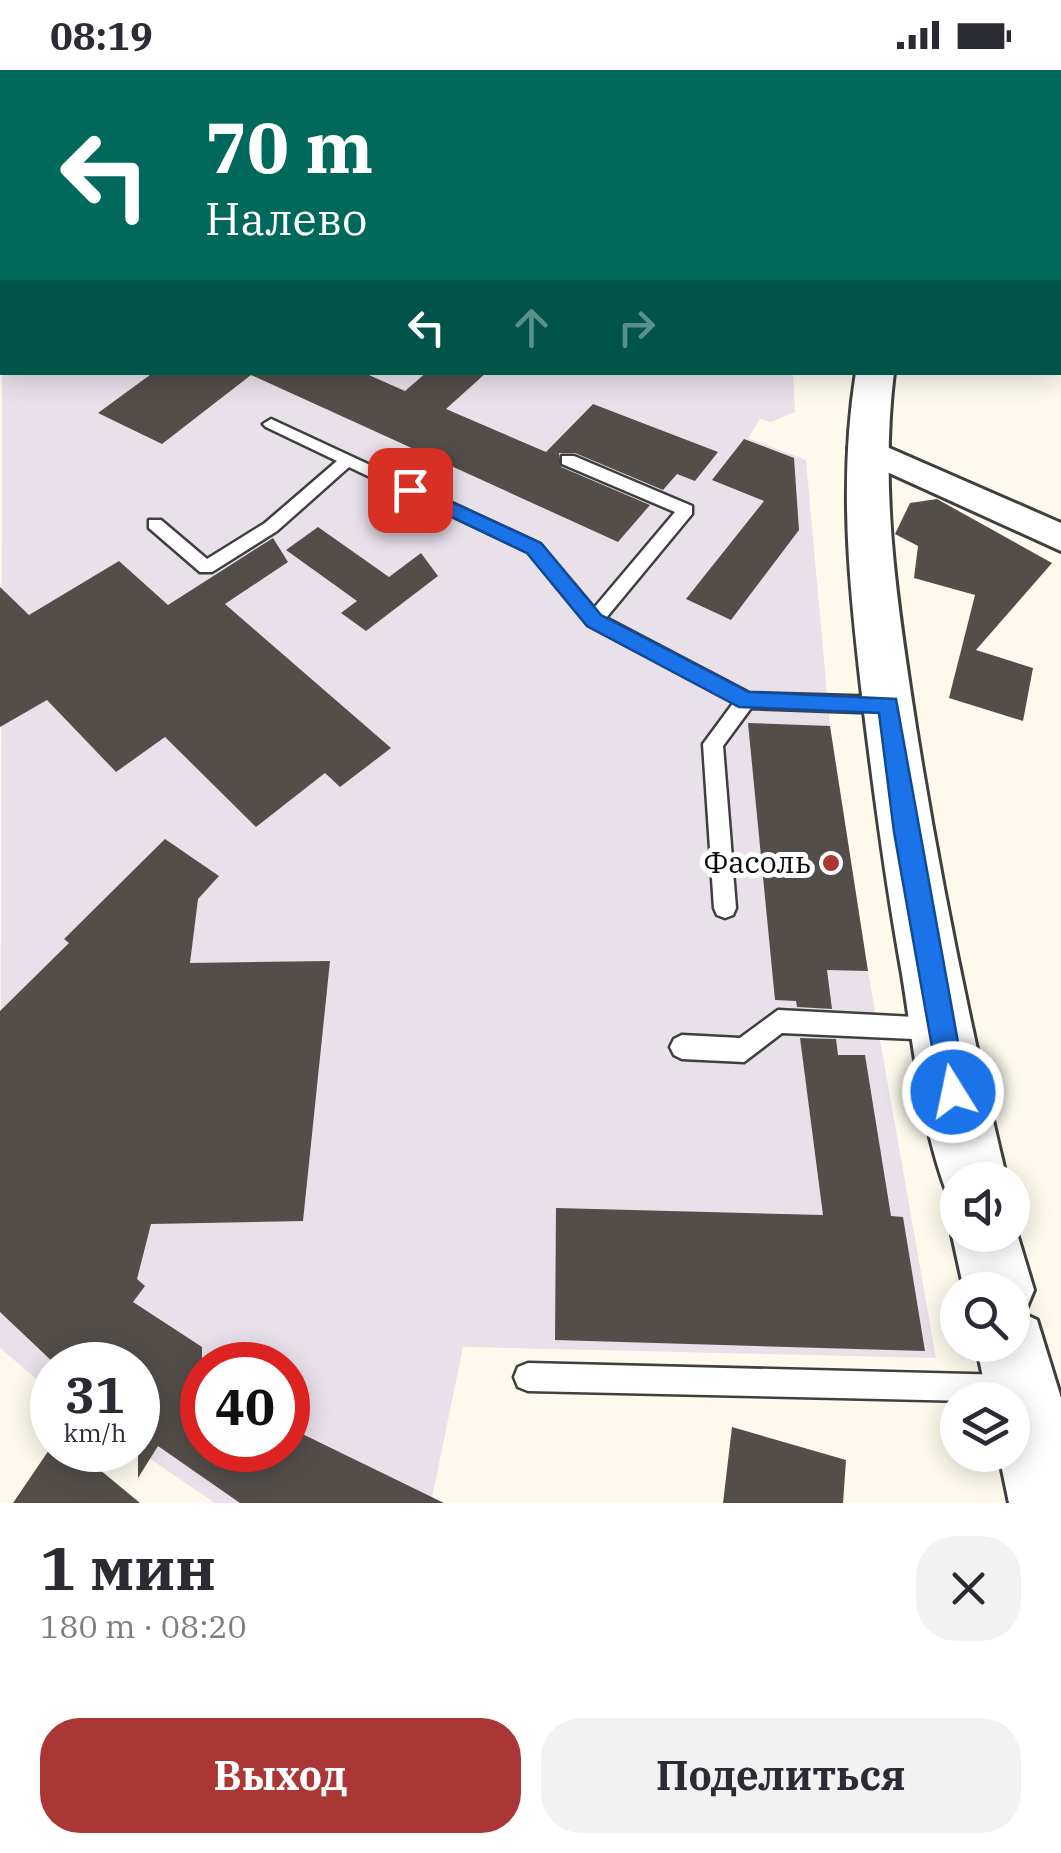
<!DOCTYPE html>
<html lang="ru">
<head>
<meta charset="utf-8">
<style>
	body { margin:0; font-family:"IBM Plex Serif",serif; background:#f2f2f3; color:#2b2b33; height:100vh; display:flex; flex-direction:column; font-size:38px; white-space:nowrap }
	* { box-sizing:border-box; margin:0 }
	p { font-size:32px; color:#7c7c81 }
	.icon { flex:none; width:55px; height:55px; fill:none; stroke:currentColor; stroke-width:2; stroke-linecap:round; stroke-linejoin:round }
	.map { position:relative; height:1433px; overflow:hidden }
	.details { display:flex; flex-direction:column; background:#fff; flex:1 }
	.details>* { flex:none }
	.top-card { position:absolute; left:0px; top:0px; width:1062px; height:305px; box-shadow:0 5px 25px #0003; background:#00695c; color:#fff; overflow:hidden }
	.tools { position:absolute; left:940px; top:1092px; display:grid; gap:20px }
	.tools a { display:grid; place-items:center; width:90px; height:90px; border-radius:50%; background:#fff; box-shadow:0 5px 25px #0003; font-size:50px }
	.speed { position:absolute; left:30px; top:1272px; display:flex; gap:20px; font-size:50px; font-weight:700; text-align:center }
	.speed>* { display:grid; place-content:center; width:130px; height:130px; border-radius:50%; background:#fff; box-shadow:0 5px 25px #0003; line-height:1 }
	.speed small { font-size:25px; font-weight:400 }
	.speed .limit { border:15px solid #d22; background:#fff; color:#111 }
	.pin { position:absolute; display:grid; place-items:center; width:85px; height:85px; color:#fff; margin:-42px; border-radius:20px; box-shadow:0 5px 15px #0006 }
	.me { position:absolute; width:110px; margin:-55px; rotate:350deg; stroke-linejoin:round; filter:drop-shadow(0 0 8px #0008) }
	.turn { display:flex; align-items:center; gap:35px; height:210px; padding:0 40px; font-size:45px }
	.turn .icon { width:130px; height:130px; stroke-width:2.5 }
	.turn b { display:block; font-size:70px; line-height:85px }
	.lanes { display:flex; align-items:center; height:95px; padding:0 40px; background:#0003; justify-content:center; gap:50px; direction:ltr }
	.lanes .off { opacity:.35 }
	.round { display:grid; place-items:center; flex:none; width:105px; height:105px; border-radius:40px; background:#f2f2f3 }
	.head { display:flex; align-items:center; justify-content:space-between; height:170px; padding:0 40px }
	h1 { font-size:60px; font-weight:700; line-height:75px }
	.button { display:flex; gap:20px; margin-top:auto; padding:20px 40px }
	.button a { flex:1; height:115px; border-radius:40px; background:#aa3636; color:#fff; font-size:40px; font-weight:700; line-height:115px; text-align:center }
	.button a+a { background:#f2f2f3; color:#2b2b33 }
	.status { display:flex; justify-content:space-between; align-items:center; height:70px; padding:0 50px; background:#fff; direction:ltr }
	.status svg { height:28px; fill:currentColor }
	.map>svg:first-child { display:block }
	.industrial { fill:#e9e1ea; fill-rule:evenodd }
	.building { fill:#534e4a }
	.lines { fill:none; stroke-linecap:round; stroke-linejoin:round }
	.service-casing { stroke:#3f3f3f; stroke-width:5 }
	.minor-casing { stroke:#3f3f3f; stroke-width:6 }
	.tertiary-casing { stroke:#3f3f3f; stroke-width:6 }
	.service { fill:#fff; fill-rule:evenodd }
	.minor { fill:#fff; fill-rule:evenodd }
	.tertiary { fill:#fff; fill-rule:evenodd }
	.route { fill:#1a73e8; stroke:#114b97; stroke-width:2.5 }
	.poi-dot { fill:#aa3636; stroke:#fff; stroke-width:4 }
	.labels { text-anchor:middle; stroke-width:10; stroke-linejoin:round; paint-order:stroke }
	.poi-label { font-size:30px; fill:#0c0c0c; stroke:#fff; text-anchor:end }
</style>
</head>
<body>
<div class="status"><b>08:19</b><svg viewBox="0 0 49 12"><path d="M0 12V9h3v3zM5 12V6h3v6zM10 12V3h3v9zM15 12V0h3v12zM26 1h20v11H26zM47 4h2v5h-2z"/></svg></div>
<div class="map">
<svg width="1061" height="1433" viewBox="0 0 1061 1433">
	<rect width="100%" height="100%" fill="#fdfaed"/>
	<path class="industrial" d="M0,0h491l-489,2v14z
		M2,278v24l791,1 2,39 -24,10 -11,-3 -12,19 58,22 24,266 38,245 68,387 -473,-11 -32,156h-216l-78,-53 1,-85h-86v27l-52,-44zM202,1295h86v85h-86z"/>
	<path class="building" d="M154,302h208l43,19 22,-19h60l-41,37 100,43 47,-48 125,48 -23,29 -18,-7 -14,16 -88,-37h-16l2,14 89,38 -32,37 -367,-167 -89,69 -64,-31z
		M744,369l50,19 5,72 -68,90 -45,-21 78,-98 -52,-21z
		M937,429l115,64 -76,87 57,18 -10,53 -74,-23 26,-103 -61,-17 4,-32 -23,-12 15,-31z
		M318,457l71,50 32,-24 17,23 -72,55 -25,-18 16,-12 -71,-51z
		M273,468l15,24 -63,42 166,144 -51,39 -15,-14 -69,54 -91,-90 -49,35 -69,-72 -47,27v-140l29,28 90,-54 49,44z
		M748,653l82,3 38,245 -41,-1 5,39 -35,-2 -1,-6 -21,-1z
		M165,769l54,37 -21,23 -8,64 140,-2 -27,260 -152,3 -14,55 8,7 -12,16 69,45v103h86v-23l156,76h-204l-82,-57 -20,32v-113h-82l-56,-53v-301l69,-68 -5,-4z
		M800,968l36,1 2,16h27l26,161 12,1 22,134 -370,-11 1,-132 267,7z
		M732,1357l114,33 -3,43h-120z
		M49,1380h27l64,53h-127z"/>
	<g class="lines">
		<defs>
			<path id="service" d="M663,0h10v2h-10z
				M0,29h2v6h-2z
				M271,349l269,125 54,64 81,-96 -113,-48v-8h12l118,50v8l-86,104 143,75 137,4 9,8 -9,8 -135,-5 -28,38 13,162 -3,7 -8,3 -8,-3 -3,-7 -11,-164 31,-42 -146,-77 -60,-73 -179,-85 -72,64 -65,41h-12l-51,-44v-8h12l46,39 58,-36 72,-62 -71,-34 -3,-3z
				M778,940l157,8 8,3 4,8 -4,8 -8,3 -153,-7 -38,29 -62,-3 -8,-4 -4,-8 4,-8 8,-4 58,3z
				M528,1293l482,12 10,4 4,10 -4,10 -8,3 -484,-11 -10,-4 -4,-10 4,-10z"/>
			<path id="minor" d="M964,0h29l1,2h-28z
				M1060,21h1v14h-1z
				M864,367l197,86v28l-209,-95 -4,-8 4,-8z"/>
			<path id="tertiary" d="M920,0h28v2h-27z
				M856,302h38c-15,121 4,236 22,355 24,152 55,303 91,453h-49v26l-7,-3c-29,-70 -37,-154 -49,-229 -16,-89 -28,-180 -39,-270 -13,-112 -25,-219 -7,-332z
				M1012,1147l22,73 -10,24 13,6 24,78v105h-52l-10,-48h13v-55h-24l-12,-55h36v-55h-48l-12,-55 6,-13v13h54z"/>
		</defs>
		<use href="#service" class="service-casing"/>
		<use href="#minor" class="minor-casing"/>
		<use href="#tertiary" class="tertiary-casing"/>
		<use href="#service" class="service"/>
		<use href="#minor" class="minor"/>
		<use href="#tertiary" class="tertiary"/>
	</g>
	<path class="route" d="M410,413l131,60 60,72 148,77 147,7 71,393 -4,9 -10,4 -9,-4 -4,-9 -46,-260 -15,-119 -140,-6 -152,-81 -60,-73 -123,-59v-9z"/>
	<circle class="poi-dot" cx="831" cy="793" r="10"/>
	<g class="labels">
		<g class="poi-label">
			<text x="811" y="803">Фасоль</text>
		</g>
	</g>
</svg>
<div class="tools">
<a><svg class="icon" aria-label="sound" viewBox="0 0 24 24"><path d="M4 9h4l5-4v14l-5-4H4zM17 9q2 3 0 6"/></svg></a>
<a><svg class="icon" aria-label="search" viewBox="0 0 24 24"><circle cx="10" cy="10" r="6"/><path d="M15 15l6 6"/></svg></a>
<a><svg class="icon" aria-label="layers" viewBox="0 0 24 24"><path d="M12 4l9 5-9 5-9-5zM3 14l9 5 9-5"/></svg></a>
</div>
<div class="speed"><div>31<small>km/h</small></div><div class="limit">40</div></div>
<div class="pin" style="left:410px;top:420px;background:#d93025"><svg class="icon" aria-label="arrive" viewBox="0 0 24 24"><path d="M6 21V4h12l-3 4 3 4H6"/></svg></div>
<svg class="me" style="left:953px;top:1022px" viewBox="-20 -20 40 40"><circle r="17" fill="#1a73e8" stroke="#fff" stroke-width="3"/><path d="M0-11L8 9 0 5-8 9z" fill="#fff"/></svg>
<div class="top-card">
<div class="turn"><svg class="icon" aria-label="left" viewBox="0 0 24 24"><path d="M17 20v-9H6M10 6l-5 5 5 5"/></svg><div><b>70 m</b>Налево</div></div>
<div class="lanes"><svg class="icon" aria-label="left" viewBox="0 0 24 24"><path d="M17 20v-9H6M10 6l-5 5 5 5"/></svg><svg class="icon off" aria-label="ahead" viewBox="0 0 24 24"><path d="M12 20V5M6 11l6-6 6 6"/></svg><svg class="icon off" aria-label="right" viewBox="0 0 24 24"><path d="M7 20v-9h11M14 6l5 5-5 5"/></svg></div>
</div>
</div>
<section class="details">
<div class="head"><div><h1>1 мин</h1><p>180 m · 08:20</p></div><a class="round"><svg class="icon" aria-label="close" viewBox="0 0 24 24"><path d="M6 6l12 12M18 6L6 18"/></svg></a></div>
<div class="button"><a>Выход</a><a>Поделиться</a></div>
</section>
</body>
</html>
